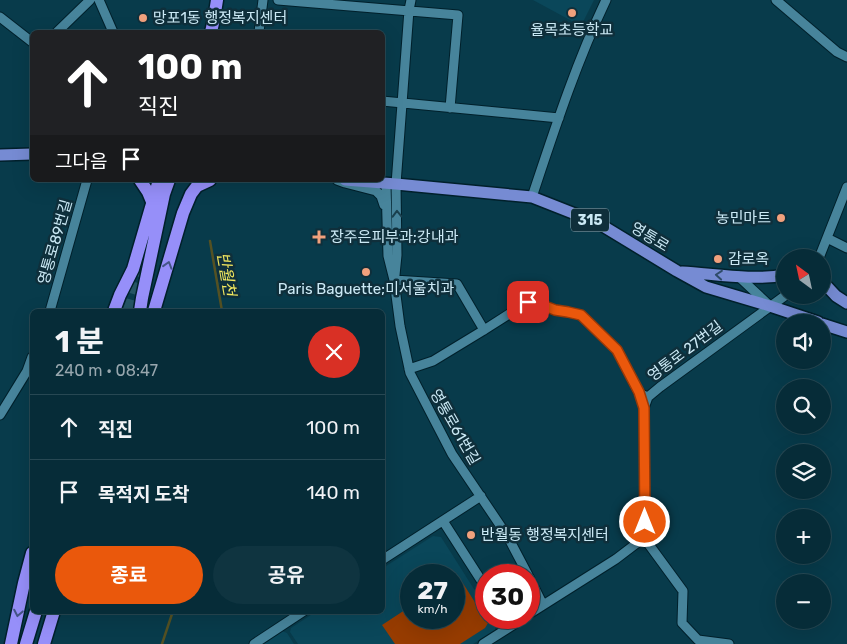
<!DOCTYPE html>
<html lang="ko">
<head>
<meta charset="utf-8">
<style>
	body { margin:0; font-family:Rubik,"Noto Sans KR",sans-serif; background:#0f3440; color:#f1f3f6; height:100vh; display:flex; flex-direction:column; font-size:19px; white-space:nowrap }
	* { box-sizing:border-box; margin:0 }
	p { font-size:16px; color:#98a7ae }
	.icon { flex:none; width:28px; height:28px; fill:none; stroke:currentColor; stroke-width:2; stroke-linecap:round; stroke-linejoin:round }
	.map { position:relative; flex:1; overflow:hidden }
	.sheet { position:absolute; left:30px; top:309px; width:355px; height:305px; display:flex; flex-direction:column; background:#062c38; border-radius:8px; box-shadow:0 5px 20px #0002,0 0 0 1px #274853 }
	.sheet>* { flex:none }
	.banner { position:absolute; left:30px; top:30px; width:355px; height:152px; border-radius:8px; box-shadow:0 5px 20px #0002,0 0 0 1px #274853; background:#202124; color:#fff; overflow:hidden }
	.needle { width:32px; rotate:327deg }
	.buttons { position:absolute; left:776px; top:249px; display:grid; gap:10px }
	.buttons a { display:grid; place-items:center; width:55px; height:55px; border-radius:50%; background:#062c38; box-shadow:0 5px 20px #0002,0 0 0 1px #274853; font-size:25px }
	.speed { position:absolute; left:400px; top:564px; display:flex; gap:10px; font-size:25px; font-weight:700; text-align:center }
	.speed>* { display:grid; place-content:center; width:65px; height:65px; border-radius:50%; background:#062c38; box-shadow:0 5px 20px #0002,0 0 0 1px #274853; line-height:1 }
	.speed small { font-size:12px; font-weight:400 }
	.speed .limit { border:8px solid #d22; background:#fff; color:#111 }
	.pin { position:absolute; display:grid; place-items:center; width:42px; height:42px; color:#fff; margin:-21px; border-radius:10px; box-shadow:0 2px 8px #0006 }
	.me { position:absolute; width:55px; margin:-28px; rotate:0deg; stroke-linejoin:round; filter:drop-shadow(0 0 4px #0008) }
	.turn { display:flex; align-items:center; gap:18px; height:105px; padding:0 25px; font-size:22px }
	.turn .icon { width:65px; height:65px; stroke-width:2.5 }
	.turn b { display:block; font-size:35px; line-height:42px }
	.then { display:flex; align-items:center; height:48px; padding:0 25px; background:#0003; gap:10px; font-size:19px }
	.round { display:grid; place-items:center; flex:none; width:52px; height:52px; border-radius:26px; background:#0f3440 }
	.head { display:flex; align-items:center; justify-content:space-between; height:85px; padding:0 25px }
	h1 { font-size:30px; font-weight:700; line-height:38px }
	.primary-button { display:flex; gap:10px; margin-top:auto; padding:10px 25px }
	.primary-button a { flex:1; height:58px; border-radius:30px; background:#ea580c; color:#fff; font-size:20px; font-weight:700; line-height:58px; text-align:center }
	.primary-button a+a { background:#0f3440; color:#f1f3f6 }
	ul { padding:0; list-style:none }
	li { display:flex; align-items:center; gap:15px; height:65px; padding:0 25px; border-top:1px solid #274853 }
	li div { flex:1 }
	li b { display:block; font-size:19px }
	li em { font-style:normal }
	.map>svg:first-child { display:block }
	.built { fill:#0a475a; fill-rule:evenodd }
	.green { fill:#973c01 }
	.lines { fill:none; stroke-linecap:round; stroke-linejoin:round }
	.stream { stroke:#545123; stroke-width:2.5 }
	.highway-tunnel { stroke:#255564; stroke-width:12; stroke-dasharray:12 6; stroke-linecap:butt }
	.minor-casing { stroke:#00202b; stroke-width:11 }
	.major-casing { stroke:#00202b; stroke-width:14 }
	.highway-casing { stroke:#00202b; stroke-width:15 }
	.minor { stroke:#47849b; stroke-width:9 }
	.major { stroke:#768bd3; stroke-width:11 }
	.highway { stroke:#968ff9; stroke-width:12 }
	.oneway { stroke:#1a404e }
	.oneway2 { stroke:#455587 }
	.oneway3 { stroke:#2e4b69 }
	.route-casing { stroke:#983908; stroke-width:12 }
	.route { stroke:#ea580c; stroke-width:9 }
	.poi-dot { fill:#f1a17d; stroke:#0f2f3b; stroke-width:2 }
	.labels { text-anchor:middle; stroke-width:5; stroke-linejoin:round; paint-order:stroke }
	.shield { fill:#0f2f3b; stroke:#93b1bd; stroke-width:1 }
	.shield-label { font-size:14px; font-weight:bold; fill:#cbe9f5 }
	.poi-label { font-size:15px; fill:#cbe9f5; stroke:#0f2f3b; text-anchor:start }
	.street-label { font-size:15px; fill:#cbe9f5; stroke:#0f2f3b }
	.water-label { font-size:16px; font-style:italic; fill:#f1e75f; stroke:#0f2f3b }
</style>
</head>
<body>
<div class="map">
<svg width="847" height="644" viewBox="0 0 847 644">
	<rect width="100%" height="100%" fill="#083b4b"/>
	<path class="built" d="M533,0h61l-13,26z
		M433,536l8,1 45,71v10h6l3,5v7l-22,14h-175l-8,-12 1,-4 26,-17h65l1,-43zM411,575h43v43h-43z
		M282,631l5,2 7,11h-31z"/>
	<path class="green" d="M459,577l29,46 -3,5 -25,16h-65l-13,-19 29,-19v12h43v-38z"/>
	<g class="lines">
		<path class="stream" d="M210,241l12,70
			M162,644l11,-33"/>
		<path class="highway-tunnel" d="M127,311l15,-53"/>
		<defs>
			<path id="minor" d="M99,0l14,32
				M278,0l180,15 -8,93
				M776,0l61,52 10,5
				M0,17l32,25
				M57,32l33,-32
				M259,32l4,-32
				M382,101l177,17
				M337,180l8,3 31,8 5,5 3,9
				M386,184l2,72 6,24 6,46 10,47 42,81 56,83 20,38
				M532,197c22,-66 44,-134 74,-197
				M827,238l20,10
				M819,258l28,-71
				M395,275l2,-20 -1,-71 13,-174 2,-10
				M738,276l30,28
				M394,280l63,4 27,46
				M50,311l37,-131
				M409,369l24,-8 51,-31 44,-28h7l20,8 13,2 13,3 36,35 22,43 9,4
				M0,415l27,-44 5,-14
				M443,521l43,67
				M642,535l41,56 -1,32 16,17 31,4
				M382,560l99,-64
				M529,577l14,28
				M529,614l87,-55 21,-16 5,-8 3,-13 -1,-114 4,-11 12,-10 126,-92
				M254,644l50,-33
				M483,644l41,-26"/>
			<path id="major" d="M0,155l32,-1
				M345,180l51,4 136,13 66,26 79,48 29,16 64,19 48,16
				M682,272c33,2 71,9 103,3
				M822,281l14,15 11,7
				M822,324l25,8"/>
			<path id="highway" d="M211,32l3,-13 3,-19
				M140,180l8,12 5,12
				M114,311l6,-16 13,-26 26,-89
				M140,311l2,-13 22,-104 5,-14
				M154,311l29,-98 8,-19 6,-8 13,-6
				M11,644l13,-61 8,-30
				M26,644l10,-33
				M44,644l10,-33"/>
		</defs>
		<use href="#minor" class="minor-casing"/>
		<use href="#major" class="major-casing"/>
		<use href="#highway" class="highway-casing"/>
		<use href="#minor" class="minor"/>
		<use href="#major" class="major"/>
		<use href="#highway" class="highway"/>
	</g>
	<defs><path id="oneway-chevron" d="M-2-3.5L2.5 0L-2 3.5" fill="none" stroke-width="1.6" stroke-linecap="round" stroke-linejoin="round" transform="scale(1.25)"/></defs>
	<use class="oneway" href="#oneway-chevron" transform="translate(397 214) rotate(-91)"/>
	<g class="oneway2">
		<use href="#oneway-chevron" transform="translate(168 265) rotate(-73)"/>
		<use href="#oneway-chevron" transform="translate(18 613) rotate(101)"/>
	</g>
	<use class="oneway3" href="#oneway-chevron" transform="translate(719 275) rotate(-175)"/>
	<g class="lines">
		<defs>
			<path id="route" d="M528,302h7l20,8 13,2 13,3 36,35 22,42 5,16 1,114"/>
		</defs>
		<use href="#route" class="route-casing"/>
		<use href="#route" class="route"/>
	</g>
	<g class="poi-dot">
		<circle cx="572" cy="13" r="5"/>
		<circle cx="143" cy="18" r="5"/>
		<circle cx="781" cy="218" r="5"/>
		<path d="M316.5 229.5h5v5h5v5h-5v5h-5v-5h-5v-5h5z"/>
		<circle cx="718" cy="259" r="5"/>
		<circle cx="366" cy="272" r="5"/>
		<circle cx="471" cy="535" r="5"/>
	</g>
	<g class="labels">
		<rect class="shield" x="571" y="208.5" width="38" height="23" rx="4"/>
		<g class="shield-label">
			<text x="590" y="225">315</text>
		</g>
		<g class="poi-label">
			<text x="153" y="23">망포1동 행정복지센터</text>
			<text x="572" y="35" text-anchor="middle">율목초등학교</text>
			<text x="771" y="223" text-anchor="end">농민마트</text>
			<text x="330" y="242">장주은피부과;강내과</text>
			<text x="728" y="264">감로옥</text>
			<text x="366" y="294" text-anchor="middle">Paris Baguette;미서울치과</text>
			<text x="481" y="540">반월동 행정복지센터</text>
		</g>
		<g class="street-label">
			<text transform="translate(650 237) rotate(31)" y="5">영통로</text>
			<text transform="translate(55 242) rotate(-74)" y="5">영통로89번길</text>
			<text transform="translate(685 351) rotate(-37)" y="5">영통로 27번길</text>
			<text transform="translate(455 427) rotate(60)" y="5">영통로61번길</text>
		</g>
		<g class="water-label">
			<text transform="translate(227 274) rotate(80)" y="6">반월천</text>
		</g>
	</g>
</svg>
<div class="buttons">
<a><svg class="needle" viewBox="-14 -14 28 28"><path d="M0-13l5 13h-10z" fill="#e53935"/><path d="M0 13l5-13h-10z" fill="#98a7ae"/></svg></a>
<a><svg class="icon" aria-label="sound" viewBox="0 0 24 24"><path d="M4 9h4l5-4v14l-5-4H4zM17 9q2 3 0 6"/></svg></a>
<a><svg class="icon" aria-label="search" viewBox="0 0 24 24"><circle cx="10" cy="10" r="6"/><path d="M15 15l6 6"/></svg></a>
<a><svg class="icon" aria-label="layers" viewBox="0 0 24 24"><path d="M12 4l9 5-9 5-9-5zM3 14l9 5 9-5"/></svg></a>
<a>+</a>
<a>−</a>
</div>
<div class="speed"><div>27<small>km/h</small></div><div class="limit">30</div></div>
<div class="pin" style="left:528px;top:302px;background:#d93025"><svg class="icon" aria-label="arrive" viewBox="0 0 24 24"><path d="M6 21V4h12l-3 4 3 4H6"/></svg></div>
<svg class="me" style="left:645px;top:522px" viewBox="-20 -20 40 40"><circle r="17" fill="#ea580c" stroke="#fff" stroke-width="3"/><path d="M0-11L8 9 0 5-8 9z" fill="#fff"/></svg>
<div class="banner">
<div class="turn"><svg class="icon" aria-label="ahead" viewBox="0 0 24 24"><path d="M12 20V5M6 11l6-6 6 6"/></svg><div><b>100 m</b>직진</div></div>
<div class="then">그다음<svg class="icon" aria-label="arrive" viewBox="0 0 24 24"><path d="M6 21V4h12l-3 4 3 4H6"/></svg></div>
</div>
<section class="sheet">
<div class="head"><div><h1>1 분</h1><p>240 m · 08:47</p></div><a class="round" style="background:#d93025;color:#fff"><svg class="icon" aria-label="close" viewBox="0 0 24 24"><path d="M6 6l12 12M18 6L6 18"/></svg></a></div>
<ul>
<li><svg class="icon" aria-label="ahead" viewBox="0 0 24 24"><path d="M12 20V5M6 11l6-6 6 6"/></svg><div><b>직진</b></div><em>100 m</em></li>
<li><svg class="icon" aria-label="arrive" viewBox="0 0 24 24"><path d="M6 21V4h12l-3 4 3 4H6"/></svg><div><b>목적지 도착</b></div><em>140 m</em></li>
</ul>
<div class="primary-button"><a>종료</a><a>공유</a></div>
</section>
</div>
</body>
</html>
